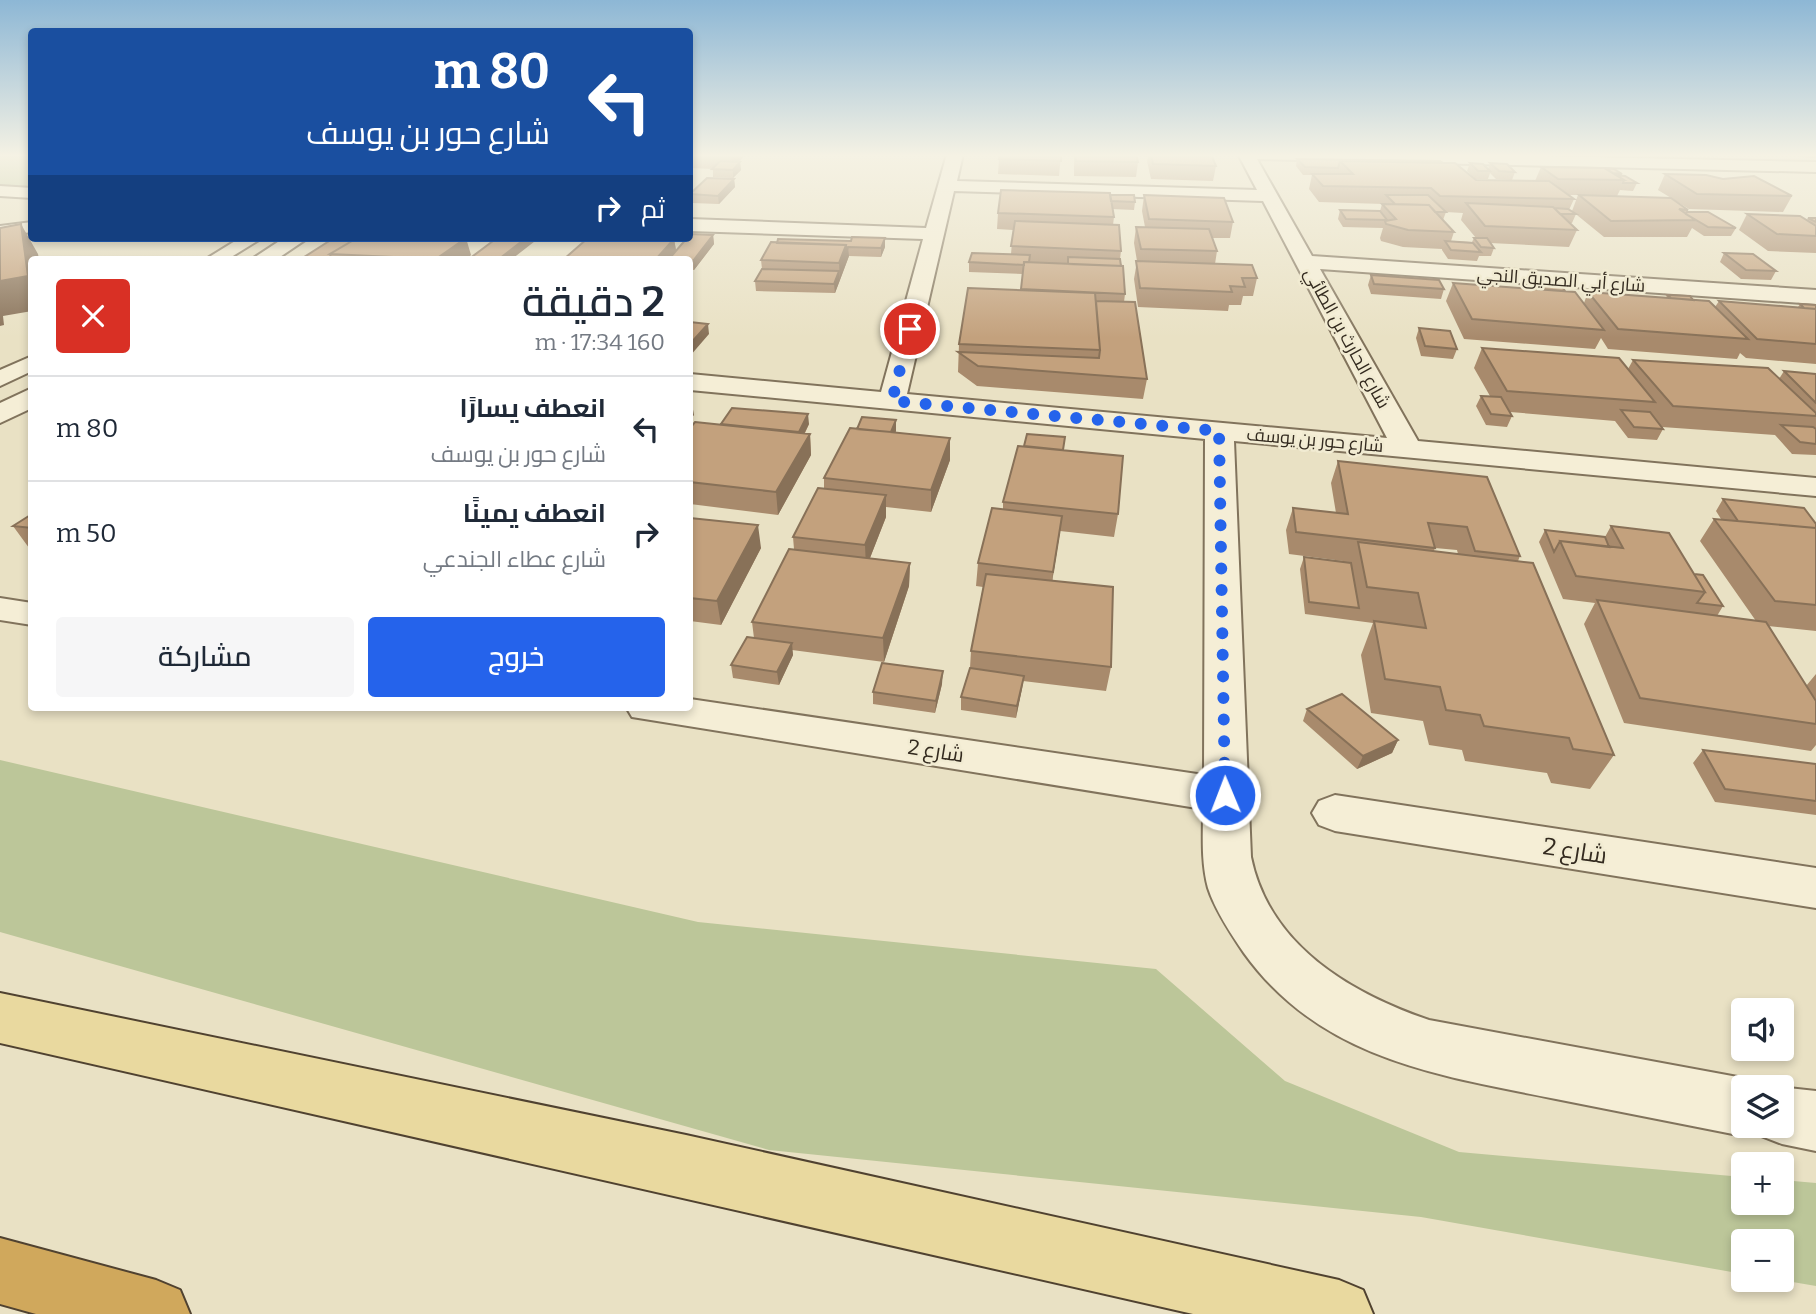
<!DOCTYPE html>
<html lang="ar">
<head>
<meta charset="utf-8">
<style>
	body { margin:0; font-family:Bitter,Cairo,serif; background:#f6f6f7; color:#1f2937; direction:rtl; height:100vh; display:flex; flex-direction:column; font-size:26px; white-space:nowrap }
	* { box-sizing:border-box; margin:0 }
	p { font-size:23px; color:#747a83 }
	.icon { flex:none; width:38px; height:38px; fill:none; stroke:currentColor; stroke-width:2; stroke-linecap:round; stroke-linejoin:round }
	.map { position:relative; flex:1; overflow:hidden; direction:ltr }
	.panel { position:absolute; left:28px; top:256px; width:665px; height:455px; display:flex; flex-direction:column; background:#fff; border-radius:7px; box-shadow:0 4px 10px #0003; direction:rtl }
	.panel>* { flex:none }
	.guide { position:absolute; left:28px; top:28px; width:665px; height:214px; border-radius:7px; box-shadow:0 4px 10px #0003; direction:rtl; background:#1a4fa0; color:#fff; overflow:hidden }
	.tools { position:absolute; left:1731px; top:998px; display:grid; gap:14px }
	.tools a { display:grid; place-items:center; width:63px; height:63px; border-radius:7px; background:#fff; box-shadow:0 4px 10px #0003; font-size:35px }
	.pin { position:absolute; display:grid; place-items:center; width:60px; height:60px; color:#fff; margin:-30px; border:4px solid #fff; border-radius:50%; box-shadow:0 2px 7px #0007 }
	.me { position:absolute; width:77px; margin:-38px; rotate:359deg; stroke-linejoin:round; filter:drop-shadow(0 0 5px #0008) }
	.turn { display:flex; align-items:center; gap:24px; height:147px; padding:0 28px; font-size:32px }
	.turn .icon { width:91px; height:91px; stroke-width:2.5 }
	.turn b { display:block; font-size:49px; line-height:60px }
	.then { display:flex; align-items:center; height:66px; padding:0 28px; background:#0003; gap:14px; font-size:26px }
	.round { display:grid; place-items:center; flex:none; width:74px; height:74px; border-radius:7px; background:#f6f6f7 }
	.overview { display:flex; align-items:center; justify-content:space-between; height:119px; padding:0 28px }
	h1 { font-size:42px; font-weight:600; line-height:52px }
	.button { display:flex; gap:14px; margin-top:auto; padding:14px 28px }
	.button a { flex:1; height:80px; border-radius:7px; background:#2563eb; color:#fff; font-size:28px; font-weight:600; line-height:80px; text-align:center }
	.button a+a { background:#f6f6f7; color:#1f2937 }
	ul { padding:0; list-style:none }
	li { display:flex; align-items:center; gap:21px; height:105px; padding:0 28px; border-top:2px solid #e0e1e3 }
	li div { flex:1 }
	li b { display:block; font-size:26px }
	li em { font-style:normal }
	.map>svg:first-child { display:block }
	.green { fill:#bcc699 }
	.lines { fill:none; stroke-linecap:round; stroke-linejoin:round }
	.service-casing { stroke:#81735c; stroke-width:4 }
	.minor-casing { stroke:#81735c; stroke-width:4 }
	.primary-casing { stroke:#504230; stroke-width:4 }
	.motorway-casing { stroke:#504230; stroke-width:4 }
	.service { fill:#f5eed6; fill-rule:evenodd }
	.minor { fill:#f5eed6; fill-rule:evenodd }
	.primary { fill:#e9d99f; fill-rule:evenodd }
	.motorway { fill:#d0a85c; fill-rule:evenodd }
	.wall { fill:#a88a6c; fill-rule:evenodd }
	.shaded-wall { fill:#887158 }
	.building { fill:#c3a17d; stroke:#887158; stroke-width:2 }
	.route { stroke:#2563eb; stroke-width:12; stroke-dasharray:0 21.6 }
	.labels { text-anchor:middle; stroke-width:5; stroke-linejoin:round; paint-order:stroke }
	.far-street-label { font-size:18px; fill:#332a1f; stroke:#f1ebd2 }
	.street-label { font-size:21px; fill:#332a1f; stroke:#f1ebd2 }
	.near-street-label { font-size:24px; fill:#332a1f; stroke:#f1ebd2 }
</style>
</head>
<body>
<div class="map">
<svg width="1816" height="1314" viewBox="0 0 1816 1314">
	<rect width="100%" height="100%" fill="#e9e1c4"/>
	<path class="green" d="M0,154h31v36l-31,-1z
		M0,760l698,162 458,47 129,112 174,71 284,25v25h39v-22l34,3v103l-41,-7h7v-38h-39v33l-322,-57 -652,-67 -769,-218z"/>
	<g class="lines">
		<defs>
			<path id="service" d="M0,186l32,2v10l-32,-2z
				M32,222v10l-32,4v-10z
				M240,238h22l-34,21h-22z
				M32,356v15l-32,15v-16z"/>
			<path id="minor" d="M947,154h16l-6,27 300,9 -19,-36h217l361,8v10l-559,-13 55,97 504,34v14l-496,-35 98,172 398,37v18l-582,-55 17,416c18,88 99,136 178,163l314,58 21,8 -21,1v38h39l-3,-38 37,4v60l-34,-7 -21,-8 -2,-6 -16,6c-62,-12 -125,-25 -187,-37 -119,-24 -236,-40 -312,-146 -13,-19 -29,-43 -36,-65 -7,-26 -5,-53 -5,-79l-571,-92 -6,-10h64v-8l514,76 1,-336 -515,-49v-16l191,18 42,-153 -233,-8v-12l236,9zM954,191l309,10 124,237 -480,-44z
				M284,238h24l-31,21h-25z
				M32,388v20l-32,15v-20z
				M0,598l32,5v22l-32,-5z
				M1335,795l481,73v40l-481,-77 -16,-6 -7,-12 7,-12z"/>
			<path id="primary" d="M0,993l686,142 653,145 24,10 10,24h-180l-1193,-271z"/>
			<path id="motorway" d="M0,1238l156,42 24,10 10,24h-154l-36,-10z"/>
		</defs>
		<use href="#service" class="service-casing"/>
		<use href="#minor" class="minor-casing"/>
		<use href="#primary" class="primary-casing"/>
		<use href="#motorway" class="motorway-casing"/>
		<use href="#service" class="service"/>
		<use href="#minor" class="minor"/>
		<use href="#primary" class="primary"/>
		<use href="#motorway" class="motorway"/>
	</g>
	<path class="wall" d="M690,154h53l1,2 -5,6h1l1,8 -8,8 -20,-1v-8l-23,-1z
		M1061,154l-2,22 -61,-2 1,-15z
		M1074,154h62l2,8 -2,15 -62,-1z
		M1144,154h67l5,12 -3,15 -62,-2 -4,-18 1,-4h-3z
		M1792,154h24v1l-1,3 -16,-1z
		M1297,159l143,2 36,19 59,1 6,-14 81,7 -1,1 16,8 -4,8 -13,-1 -3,6 71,14 -1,2 49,16 -5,8h-27l-12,-8 -5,9h-83l-32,-26 6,-16h-10l6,4 -5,11 7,4 -4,9h-3l8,7 -8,17 -79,-4 4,5 -3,8h-12l-2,5 -29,-2 -6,-9v-1l-39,-2 -22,-6 -1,-3 3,-10 -40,-1 -5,-8 2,-9 40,1 2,-7h2l-65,-2 -10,-13 3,-14h-9l-7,-9zM1446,212l17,1 -2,7 15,18h-2l-2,4 -21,-1 3,-9 -11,-12z
		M1470,163l18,6 2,-6 25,9 -3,8 -16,-1 -6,-6 -2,6h-13l-8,-8z
		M1665,174l127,22 -9,16 -94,-3 -31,-19z
		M734,179l1,8 -16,17 -27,-1 -2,-9z
		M1110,195l25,7 -1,8 -22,-1 2,8 -1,8 8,26 -1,8 5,35 -1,8 23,77 -4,20 -166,-13 -19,-14 1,-28 62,-54 2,-16 -54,-2v-10l42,-8 2,-24 -16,-1 1,-16z
		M1144,195l89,27 -3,16h-18l5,13 -2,13 42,14 -4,18h-10l-2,9h-12l-1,6 -90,-4 -4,-28 3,-18 -3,-18 2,-16h9l-3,-16z
		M1747,214l60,6 1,-2h8v35l-48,-2 -29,-21z
		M713,235l1,9 -20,26h-4v-11h-126l110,-20 2,11z
		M334,238l137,17 -5,4h-165z
		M885,238v9l-4,10 -32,-1 -14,37 -79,-2 -1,-10 7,-12 -1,-9 90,-19z
		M1724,253l52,18 -5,9 -30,-1 -21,-17z
		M1371,275l73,14 -3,10 -70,-5 -3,-9z
		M1453,283l86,6 1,-3 25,5 19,12 4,-11 78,6 1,-3 26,5 22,7 4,-6 79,6 2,-3 16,1v59l-70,-6 -6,-5 -3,6 -129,-10 -7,-11 -6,11 -131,-10 -18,-38z
		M1419,328l38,21 -4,10 -32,-3 -5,-18z
		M1482,348l146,21 5,-9 146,19 5,-8 32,3v81l-24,-1 -17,-19 -113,-8 1,2 -6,11 -29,-2 -13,-17 -105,-9 2,4 -5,11 -21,-2 -10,-19 5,-10h9l-16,-28z
		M721,424h88l-4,9 5,1 1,21 -33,60 -88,-11v-76z
		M896,431l-1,2 55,27 -19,52 -45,-5v10l-16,41 40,5 -1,23 -25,76 -92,-12 1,5 -14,30 -46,-7 -2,-13 23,-27 -2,-16 42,-73 -1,-12 31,-48v-11z
		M1063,450l55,64 -4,23 -54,-6 -8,50 59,86 -5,24 -83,-10 -7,37 -55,-8v-13l9,-29 1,-17 12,-64 -7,-1 2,-23 25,-54v-7z
		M1338,461l149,16 33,79 -2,5 96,194 -24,34 -39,-6 -4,-10 -82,-12 -3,-11 -33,-5 -6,-24 -52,-8 -10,-58 12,-32 -68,-9 -5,-45 4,-12 47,5 -62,-8 -3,-24 7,-22 43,5 -5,-30zM1435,548l22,2 1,4 -24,-3z
		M1723,499l93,25v107l-48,-5 38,60 10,-12v71l-5,6 -187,-28 -40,-99 11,-21 -32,-4 -24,-57 6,-12 60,7 6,-11 83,48 29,32 -6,10 39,5 -56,-80 14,-22h7l-5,-8z
		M32,514v38l-19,-26z
		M690,518l71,30 -40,77 -31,-4z
		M942,684l-7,29 -62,-9v-12z
		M1307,709l91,31 -6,13 -35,16 -54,-48z
		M1703,750l113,14v51l-101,-13 -22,-39z"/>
	<path class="shaded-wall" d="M731,154h12l1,2 -12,13z
		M740,162l1,8 -8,8v-8z
		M734,179l1,8 -16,17 -1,-8z
		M21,224l17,30 1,5h-7v52l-29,5 1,9 -4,1v-45z
		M713,235l1,9 -20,26 -1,-9z
		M466,238l5,17 -5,4h-30z
		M526,238h13l-27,21h-13z
		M885,238v9l-4,10v-9z
		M674,239l3,17 -3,3h-18z
		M846,245l2,2 1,9 -9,24 -1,-17z
		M839,271l1,9 -5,13 -1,-9z
		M708,324l1,10 -19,22v-12z
		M692,404l2,11 -4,5v-13z
		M808,414l1,10 -11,22 -1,-11z
		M896,420v11l-6,17 -1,-11z
		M810,434l1,21 -33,60 -2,-23z
		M950,438v22l-19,52v-22z
		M886,495v22l-20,51 -1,-23z
		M1062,516l-3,22 -9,57 3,-23z
		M758,525l3,23 -40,77 -4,-24z
		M910,563l-1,23 -25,76 -1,-24z
		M792,643l1,12 -14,30 -2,-13z
		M943,671l-1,13 -7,29 1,-12z
		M1024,676l-2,13 -6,29 1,-12z
		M1398,740l-6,13 -35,16 6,-13z"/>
	<path class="building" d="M1000,154h61v7l-62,-2z
		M1075,154h61l2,8 -62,-1z
		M1151,154h60l5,12 -63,-2z
		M1297,159l143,2 3,2 -103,-2 -2,7 -33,-1z
		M720,161l20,1 -7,8 -21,-1z
		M1340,161l115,2 21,17 73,1 25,18 -134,-3 -9,-8 -108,-2 -11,-12h41z
		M1470,163l13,1 7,7h-12z
		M1490,163l17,1 8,8 -16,-1z
		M1541,167l63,1 20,12 -66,-1z
		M1605,168l9,1 8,5 -9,-1z
		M1665,174l41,1 17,4 31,-3 38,20 -95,-2z
		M1616,175l9,1 12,7h-14l1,-3z
		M707,178l27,1 -16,17 -28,-2z
		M1001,190l109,3 4,24 -116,-4z
		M1110,195h24l1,7 -24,-1z
		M1144,195l80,3 9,24 -84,-3z
		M1386,195h42l18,17h-11l-6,-7 -34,-1z
		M1579,195l92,3 17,12 -9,-1 16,11 -84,1z
		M1466,203l87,4 24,23 -92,-4z
		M1382,204l47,1 25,27 -46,-2 -22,-6 -1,-3 11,-2z
		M1554,208l14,1 8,5h-16z
		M1340,210l40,1 7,9 -41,-1z
		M1687,212h21l28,16 -28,-1 -22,-13z
		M1747,214l53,2 16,10v10l-39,-2z
		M1808,218h8v4z
		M1015,221l104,4 2,26 -110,-5z
		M21,224l7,52 -28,5v-53z
		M1136,227l73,2 8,22 -76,-2z
		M690,234l23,1 -20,26 -3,-1v-1h-21l18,-21h3z
		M852,237l33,1 -4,10 -33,-1 -2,6v-8l-69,-2 1,-4 73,2z
		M334,238h23l-27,16 1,4 -1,1h-29z
		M357,238h109l-30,21 -106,-5z
		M497,238h29l-27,21h-30z
		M588,238h68l18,1 -18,20h-92z
		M1474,238h13l7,10 -13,-1z
		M1445,241l28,2 8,9 -30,-2z
		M771,242l75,3 -7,18 -78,-3z
		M972,253l58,2 -1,7h-5v3l-55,-3z
		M1724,253l29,1 23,17 -30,-1z
		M1068,257l52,2 1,7 -53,-2z
		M1136,261l116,4 5,13h-15l3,9 -15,-1 2,6 -92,-4z
		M1024,262l99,4 2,28 -104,-5z
		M762,269l77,2 -5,13 -79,-3z
		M1371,275l68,5 5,9 -70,-5z
		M1453,283l122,9 29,38 -132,-11z
		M1540,286l22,1 3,4 -23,-2z
		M968,288l127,5 5,57 -141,-6z
		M1588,292l121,9 39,38 -130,-10z
		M1667,295l23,1 3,4 -22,-2z
		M1096,301l39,1 12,77 -169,-13 -20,-14 141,6 1,-8z
		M1719,301l97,8v35l-59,-5z
		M1800,304l16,1v4l-12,-1z
		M690,322l18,2 -18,20z
		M1419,328l31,3 7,18 -32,-3z
		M1482,348l137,10 36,44 -148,-11z
		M1633,360l135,8 48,45v3l-143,-10z
		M1784,371l32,3v29z
		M1481,396l20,1 11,19 -21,-2z
		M732,408l76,6 -9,18 -78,-8z
		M1621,410l29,2 13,17 -29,-2z
		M862,417l34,3 -5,12 -34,-3z
		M695,422l115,12 -34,58 -86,-10v-54z
		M1781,425l32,2 3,2v15l-16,-2z
		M850,428l100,10 -19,52 -107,-12z
		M1027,434l38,3 -2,13 -39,-4z
		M1018,446l105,10 -5,58 -115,-12z
		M1338,461l149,16 33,79 -45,-5 -8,-24 -39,-4 7,25 -139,-16 -3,-24 55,6z
		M818,488l68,7 -21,50 -72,-8z
		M1723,499l81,9 12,16v4l-78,-7z
		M992,508l70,8 -9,56 -75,-9z
		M32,514v14l-19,-2z
		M690,518l68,7 -41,76 -27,-3z
		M1714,519l102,9v77l-41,-4z
		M1611,526l58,7 36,59 -129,-16 -16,-35 63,7z
		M1545,530l60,7 4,10 -49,-6 -6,11z
		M1358,542l175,21 81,192 -41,-6 -4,-11 -85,-12 -4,-11 -34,-5 -6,-23 -55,-8 -11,-58 52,7 -8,-35 -51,-6z
		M789,549l121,14 -27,75 -131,-16z
		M1304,557l47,6 8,45 -50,-6z
		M986,574l127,13 -2,80 -140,-16z
		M1694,574l9,1 20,31 -26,-3 8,-11z
		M1597,600l169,22 50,79v23l-176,-26z
		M747,637l45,6 -15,29 -46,-7z
		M882,663l61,8 -7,30 -63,-9z
		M970,668l54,8 -7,30 -56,-9z
		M1342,694l56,46 -35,16 -56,-47z
		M1703,750l113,14v37l-91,-12z"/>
	<linearGradient id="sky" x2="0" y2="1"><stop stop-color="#8db7d5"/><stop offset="0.46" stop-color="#f5f2e4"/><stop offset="1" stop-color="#f5f2e4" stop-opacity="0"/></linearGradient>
	<rect width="1816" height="338" fill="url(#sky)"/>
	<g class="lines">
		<path class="route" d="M910,329l-18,72 327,30 6,364"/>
	</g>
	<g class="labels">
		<g class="far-street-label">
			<text transform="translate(1561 280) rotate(4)" y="6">شارع أبي الصديق النجي</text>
			<text transform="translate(1347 338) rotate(61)" y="6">شارع الحارث بن الطائي</text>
			<text transform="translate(1315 440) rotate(5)" y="6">شارع حور بن يوسف</text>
		</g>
		<g class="street-label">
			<text transform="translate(936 751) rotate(9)" y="7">شارع 2</text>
		</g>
		<g class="near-street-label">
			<text transform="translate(1575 851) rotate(9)" y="8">شارع 2</text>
		</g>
	</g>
</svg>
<div class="tools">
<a><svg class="icon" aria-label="sound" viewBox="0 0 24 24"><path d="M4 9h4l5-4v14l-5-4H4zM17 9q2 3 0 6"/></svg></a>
<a><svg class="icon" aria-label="layers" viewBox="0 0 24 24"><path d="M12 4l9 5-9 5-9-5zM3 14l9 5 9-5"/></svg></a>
<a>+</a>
<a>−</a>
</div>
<div class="pin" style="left:910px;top:329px;background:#d93025"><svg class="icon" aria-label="arrive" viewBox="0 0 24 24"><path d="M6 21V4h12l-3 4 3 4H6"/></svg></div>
<svg class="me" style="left:1225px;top:795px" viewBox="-20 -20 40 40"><circle r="17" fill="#2563eb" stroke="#fff" stroke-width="3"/><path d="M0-11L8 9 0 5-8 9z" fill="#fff"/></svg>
<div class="guide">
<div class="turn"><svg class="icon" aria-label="left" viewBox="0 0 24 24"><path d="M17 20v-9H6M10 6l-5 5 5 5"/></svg><div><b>80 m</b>شارع حور بن يوسف</div></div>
<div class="then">ثم<svg class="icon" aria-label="right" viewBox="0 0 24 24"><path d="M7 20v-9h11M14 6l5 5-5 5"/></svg></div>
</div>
<section class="panel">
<div class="overview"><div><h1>2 دقيقة</h1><p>160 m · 17:34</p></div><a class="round" style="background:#d93025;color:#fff"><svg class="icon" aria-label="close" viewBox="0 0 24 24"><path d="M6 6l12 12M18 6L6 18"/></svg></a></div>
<ul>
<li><svg class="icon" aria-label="left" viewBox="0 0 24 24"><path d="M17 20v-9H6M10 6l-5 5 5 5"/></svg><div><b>انعطف يسارًا</b><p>شارع حور بن يوسف</p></div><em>80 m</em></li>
<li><svg class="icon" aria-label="right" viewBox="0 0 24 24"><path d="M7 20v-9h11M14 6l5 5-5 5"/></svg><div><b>انعطف يمينًا</b><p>شارع عطاء الجندعي</p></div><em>50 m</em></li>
</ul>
<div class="button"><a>خروج</a><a>مشاركة</a></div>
</section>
</div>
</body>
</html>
